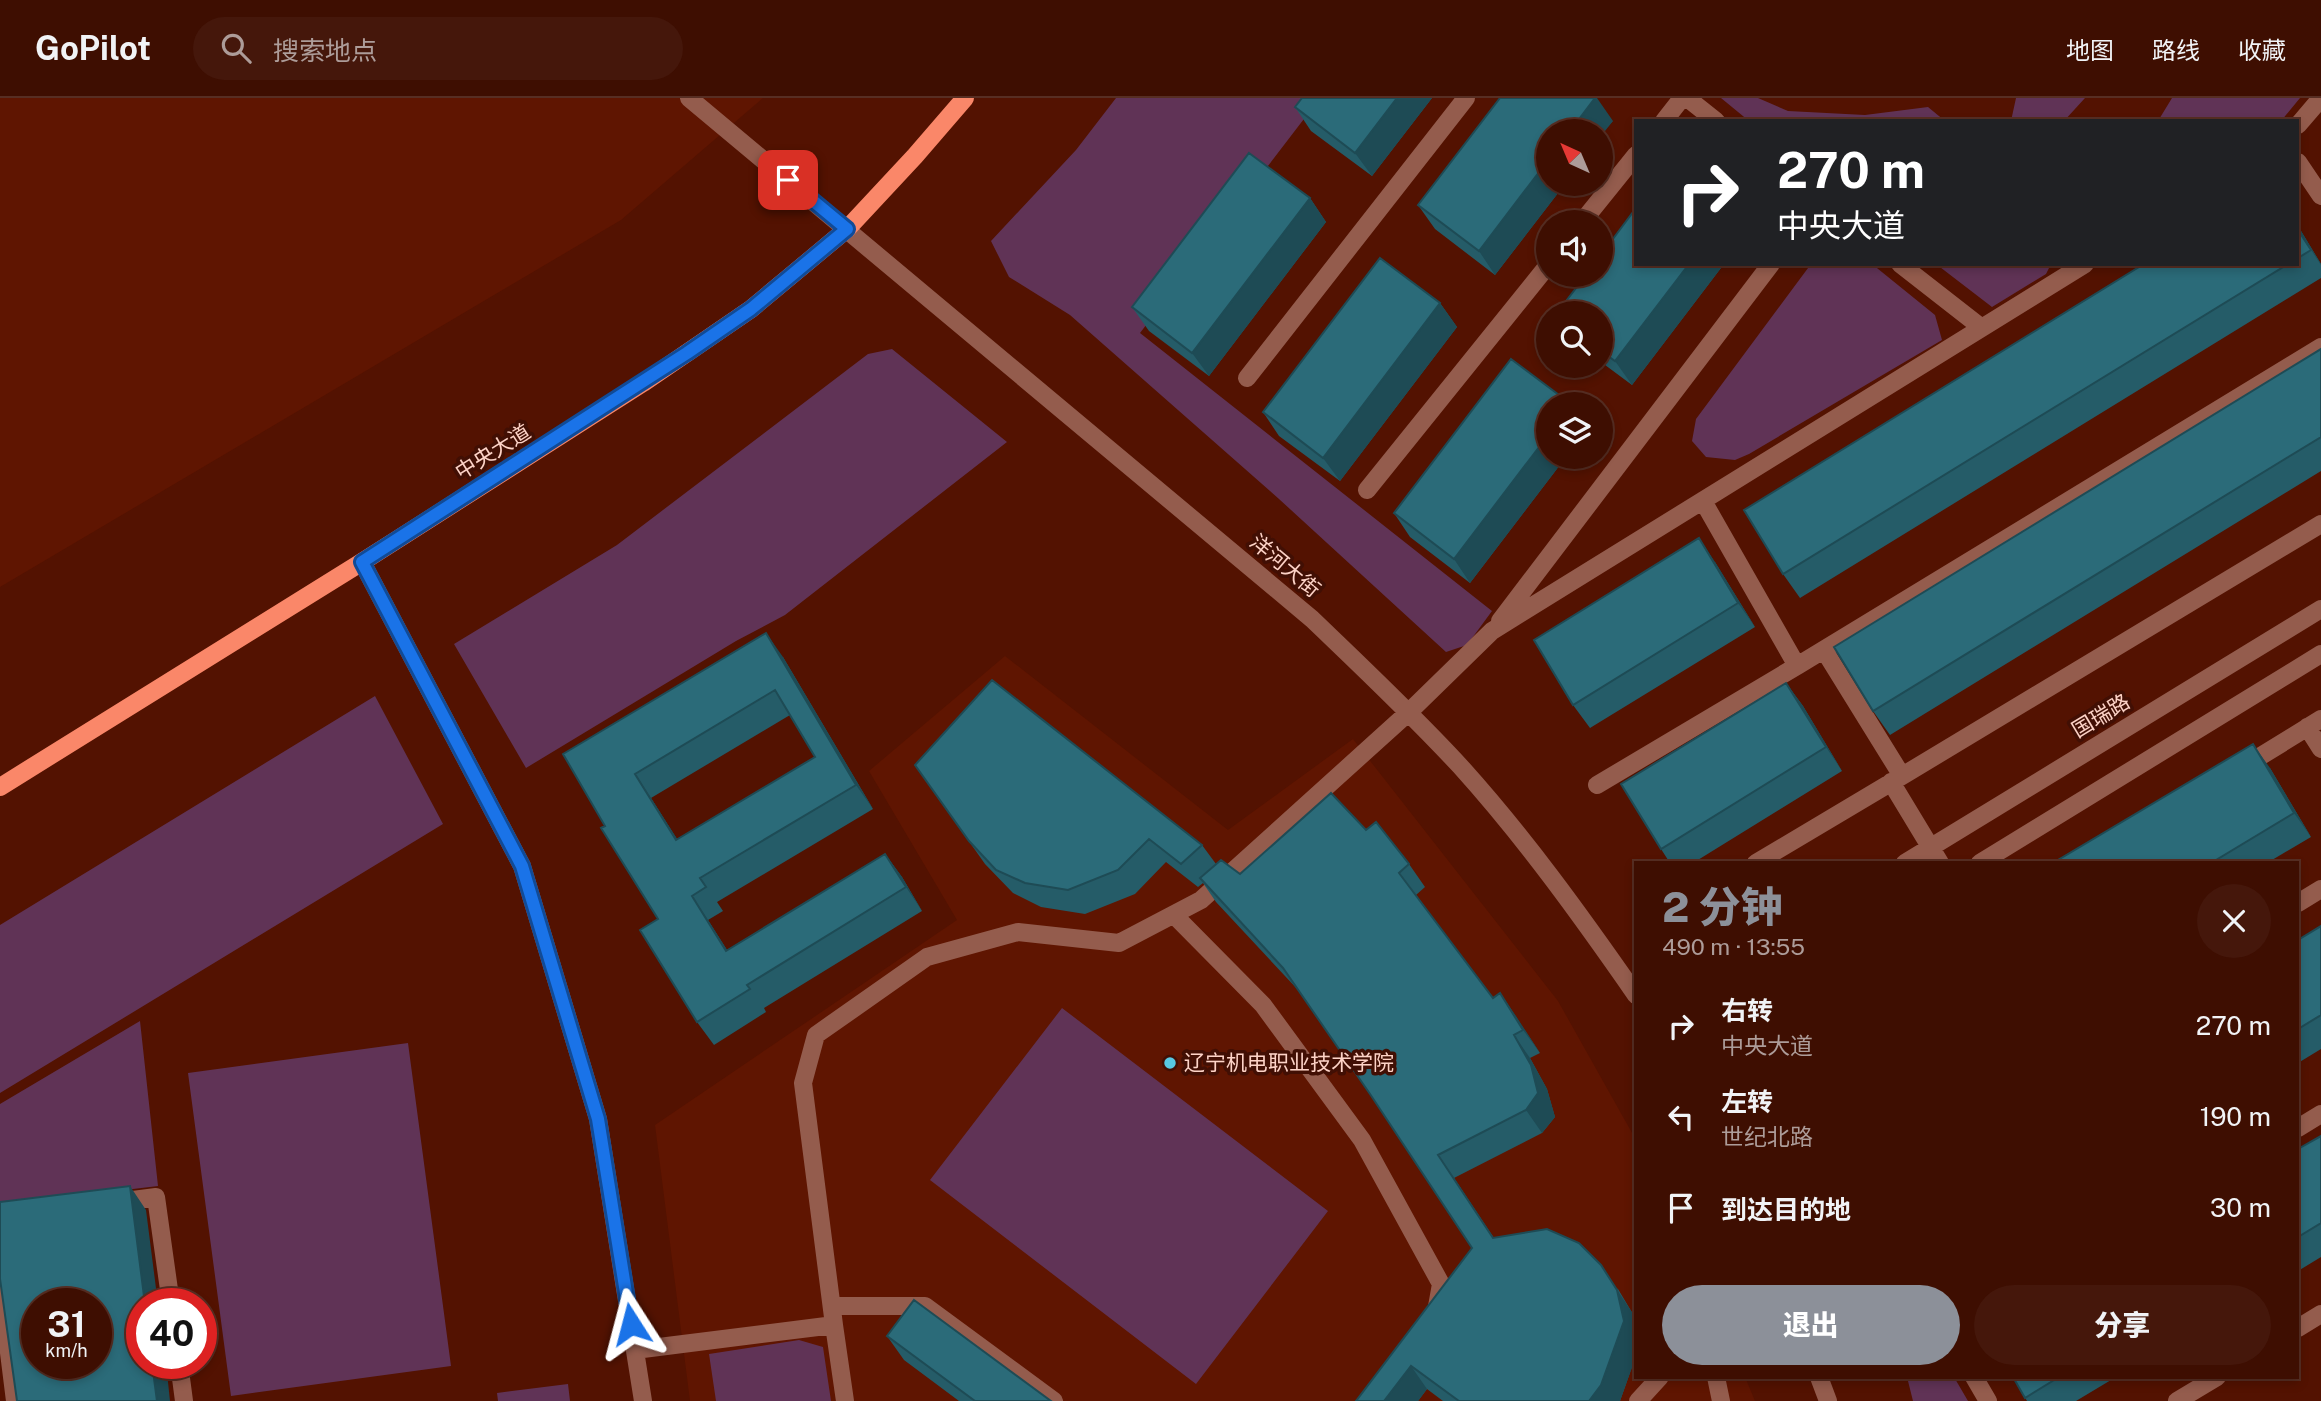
<!DOCTYPE html>
<html lang="zh">
<head>
<meta charset="utf-8">
<style>
	body { margin:0; font-family:"Public Sans","Noto Sans SC",sans-serif; background:#45170b; color:#f1f3f6; height:100vh; display:flex; flex-direction:column; font-size:26px; white-space:nowrap }
	* { box-sizing:border-box; margin:0 }
	p { font-size:23px; color:#ad9c99 }
	.icon { flex:none; width:38px; height:38px; fill:none; stroke:currentColor; stroke-width:2; stroke-linecap:round; stroke-linejoin:round }
	.map { position:relative; flex:1; overflow:hidden }
	.drawer { position:absolute; left:1634px; top:763px; width:665px; height:518px; display:flex; flex-direction:column; background:#3e0e01; border-radius:0px; box-shadow:0 4px 10px #0003,0 0 0 2px #572e23 }
	.drawer>* { flex:none }
	.hud { position:absolute; left:1634px; top:21px; width:665px; height:147px; border-radius:0px; box-shadow:0 4px 10px #0003,0 0 0 2px #572e23; background:#202124; color:#fff; overflow:hidden }
	.needle { width:46px; rotate:316deg }
	.tools { position:absolute; left:1536px; top:21px; display:grid; gap:14px }
	.tools a { display:grid; place-items:center; width:77px; height:77px; border-radius:50%; background:#3e0e01; box-shadow:0 4px 10px #0003,0 0 0 2px #572e23; font-size:35px }
	.speed { position:absolute; left:21px; top:1190px; display:flex; gap:14px; font-size:35px; font-weight:700; text-align:center }
	.speed>* { display:grid; place-content:center; width:91px; height:91px; border-radius:50%; background:#3e0e01; box-shadow:0 4px 10px #0003,0 0 0 2px #572e23; line-height:1 }
	.speed small { font-size:18px; font-weight:400 }
	.speed .limit { border:10px solid #d22; background:#fff; color:#111 }
	.pin { position:absolute; display:grid; place-items:center; width:60px; height:60px; color:#fff; margin:-30px; border-radius:14px; box-shadow:0 4px 10px #0006 }
	.me { position:absolute; width:77px; margin:-38px; rotate:351deg; stroke-linejoin:round; filter:drop-shadow(0 0 5px #0008) }
	.turn { display:flex; align-items:center; gap:24px; height:147px; padding:0 28px; font-size:32px }
	.turn .icon { width:91px; height:91px; stroke-width:2.5 }
	.turn b { display:block; font-size:49px; line-height:60px }
	.round { display:grid; place-items:center; flex:none; width:74px; height:74px; border-radius:37px; background:#45170b }
	.summary { display:flex; align-items:center; justify-content:space-between; height:119px; padding:0 28px }
	h1 { font-size:42px; font-weight:800; line-height:52px; color:#8c9099 }
	.button { display:flex; gap:14px; margin-top:auto; padding:14px 28px }
	.button a { flex:1; height:80px; border-radius:42px; background:#8c9099; color:#fff; font-size:28px; font-weight:800; line-height:80px; text-align:center }
	.button a+a { background:#45170b; color:#f1f3f6 }
	ul { padding:0; list-style:none }
	li { display:flex; align-items:center; gap:21px; height:91px; padding:0 28px }
	li div { flex:1 }
	li b { display:block; font-size:26px }
	li em { font-style:normal }
	header { display:flex; align-items:center; gap:42px; box-sizing:border-box; height:98px; padding:0 35px; background:#3e0e01; border-bottom:2px solid #572e23 }
	header strong { font-size:33px }
	nav { display:flex; gap:38px; margin-inline-start:auto; font-size:24px }
	.search { width:490px; height:63px; background:#45170b; display:flex; align-items:center; gap:18px; box-sizing:border-box; padding:0 24px; border-radius:38px; color:#ad9c99; font-size:26px }
	.map>svg:first-child { display:block }
	.built { fill:#5f1501 }
	.green { fill:#603356 }
	.lines { fill:none; stroke-linecap:round; stroke-linejoin:round }
	.minor { stroke:#945c4d; stroke-width:18 }
	.major { stroke:#fa8769; stroke-width:18 }
	.wall { fill:#255c68; fill-rule:evenodd }
	.shaded-wall { fill:#1e4b55 }
	.building { fill:#2b6b79; stroke:#1e4b55; stroke-width:2; fill-rule:evenodd }
	.route-casing { stroke:#114b97; stroke-width:18 }
	.route { stroke:#1a73e8; stroke-width:12 }
	.poi-dot { fill:#58c9e3; stroke:#410f04; stroke-width:2.5 }
	.labels { text-anchor:middle; stroke-width:7; stroke-linejoin:round; paint-order:stroke }
	.street-label { font-size:21px; fill:#fdd3c7; stroke:#410f04 }
	.poi-label { font-size:21px; fill:#fdd3c7; stroke:#410f04; text-anchor:start }
</style>
</head>
<body>
<header>
<strong>GoPilot</strong>
<div class="search"><svg class="icon" aria-label="search" viewBox="0 0 24 24"><circle cx="10" cy="10" r="6"/><path d="M15 15l6 6"/></svg>搜索地点</div>
<nav><a>地图</a><a>路线</a><a>收藏</a></nav>
</header>
<div class="map">
<svg width="2321" height="1303" viewBox="0 0 2321 1303">
	<rect width="100%" height="100%" fill="#531201"/>
	<path class="built" d="M0,0h763l-142,122 -621,367z
		M1005,558l223,174 125,-91 205,262 78,139v237h109l10,24h-1065l-35,-276 302,-205 -88,-149z"/>
	<path class="green" d="M1116,0h204l-180,235 352,278 -25,34 -21,7 -167,-153 -209,-184 -61,-38 -18,-36 85,-91z
		M1721,0h37l30,13 77,4 63,-8 17,14h-196z
		M2016,0h69l-21,23h-53z
		M2172,0h128l-19,23h-123z
		M1811,166h61l63,51 7,25 -193,114 -14,6 -29,-3 -14,-16 4,-22z
		M1936,166h115l-5,10 -54,33z
		M892,251l115,93 -222,173 -49,26 -210,127 -72,-124 163,-99 251,-191z
		M375,598l68,128 -443,269v-168z
		M1062,910l266,203 -132,173 -266,-204z
		M140,923l18,165 -158,19v-101z
		M408,945l43,323 -220,30 -43,-323z
		M799,1242l24,7 8,54h-115l-7,-47z
		M1907,1279h47l14,24h-55z
		M568,1286l2,17h-72l-1,-8z"/>
	<g class="lines">
		<path class="minor" d="M689,0l623,521c50,48 101,96 148,147 65,72 121,150 176,229
			M1687,0l29,23
			M1664,23l18,-23
			M2298,27l23,-27
			M2298,64l23,34
			M1582,124l54,-67
			M1900,166l82,64
			M1247,280l219,-280
			M1367,392l182,-226
			M362,464l160,304 76,253 45,282
			M1500,523l271,-357
			M1797,568l524,-319
			M2307,629l14,22
			M2243,669l78,-48
			M1902,678l419,-252
			M1891,684l49,81
			M1597,687l200,-119 -94,-165
			M1756,765l146,-87 -78,-126
			M1905,765l416,-254
			M1980,765l341,-209
			M2298,805l23,-14
			M1174,817l89,90 99,135 79,144 -5,28
			M2298,1030l23,-14
			M117,1104l39,-5 15,107
			M0,1182l15,121
			M832,1208h93l129,95
			M834,1227l-31,-242 13,-48 111,-78 91,-25 101,11 82,-43 208,-188 83,-81 593,-367
			M2298,1230l23,-14
			M635,1252l199,-25 11,76
			M179,1265l5,38
			M1716,1279l5,24
			M1819,1279l9,24
			M1974,1279l14,24
			M1638,1303l22,-24
			M2177,1303l40,-24"/>
		<path class="major" d="M0,689l362,-225 281,-179 108,-74 96,-80 68,-73 50,-58"/>
	</g>
	<path class="wall" d="M1432,0l-60,78 -61,-45 -16,-24z
		M1613,23l-64,63h16l-70,91 -60,-46 -17,-24z
		M1310,100l16,24 -117,154 -60,-45 -17,-24z
		M2298,128l23,38v14l-521,320 -17,-24 361,-310h154z
		M1636,166h88l-92,121 -31,-23v-49z
		M1440,205l17,24 -117,154 -61,-45 -16,-24z
		M2321,251v122l-431,264 -17,-24z
		M1549,359h17l-96,126 -60,-46 -16,-24z
		M1715,464l40,65 -165,101 -17,-23z
		M783,559l90,152 -156,93 6,9 -15,9 19,30 158,-96 17,23 20,34 -158,97 2,4 -52,33 -17,-23 -39,-103 -53,-93 -42,-72zM790,617l25,42 -138,82 -26,-41z
		M1786,585l17,23 39,65 -149,92h-23l-9,-14z
		M915,667l287,80 14,19 24,10 126,-44 43,34 16,23 -9,8 77,103 7,-5 40,60 -10,5 17,31 8,28 -13,16 -88,45 40,60 124,51 15,25 3,12v30l-16,45h-177l-16,-12 -9,12h-62l116,-153 -102,-154 -71,-103 -83,-89 -13,-19 -5,4 -32,-25 -31,32 -50,20 -44,-7 -28,-14 -28,-29z
		M2270,670l41,69 -44,26h-214z
		M2321,828v123l-23,14v-123z
		M2321,1038v121l-23,14v-122z
		M887,1238l164,65h-92l-55,-41z
		M2013,1279h103l-40,24h-49z"/>
	<path class="shaded-wall" d="M1397,0h35l-60,78 -17,-23z
		M1595,0h2l16,23 -12,15v-5h-31z
		M1549,61v25h16l-70,91 -16,-24z
		M1310,100l16,24 -117,154 -17,-23z
		M2298,128l23,38v1l-23,-35z
		M1689,166h35l-92,121 -17,-24z
		M1440,205l17,24 -117,154 -17,-23z
		M1549,336v23h17l-96,126 -16,-24z
		M1699,440l16,24 40,65 -17,-24z
		M766,535l17,24 90,152 -17,-24z
		M1786,585l17,23 39,65 -16,-24z
		M2253,646l17,24 41,69 -17,-24z
		M635,676l16,24 42,66 -17,-24z
		M885,756l17,23 20,34 -16,-24z
		M692,798l16,24 35,55 -17,-24z
		M1500,895l16,23 24,37 -17,-23z
		M1514,937l16,23 17,31 8,28 -13,16 -16,-23z
		M1438,1057l16,23 55,84 -16,-24z
		M130,1088l16,24 12,94h-13z
		M1601,1167l32,49 3,12v30l-16,45h-31z
		M152,1265h14l4,38h-13z
		M1411,1268l16,23 -9,12h-34z"/>
	<path class="building" d="M1302,0h95l-42,55 -60,-46z
		M1500,0h95l-25,33h-21v28l-70,92 -61,-46z
		M1249,55l61,45 -118,155 -60,-46z
		M1636,110v56h53l-74,97 -14,-10v-38h-44l29,-38h15v-20z
		M2298,132l13,20 -13,8z
		M1380,160l60,45 -117,155 -60,-46z
		M2144,166h144l-505,310 -39,-64z
		M2321,251v88l-448,274 -39,-64z
		M1511,261l60,45h-22v30l-95,125 -60,-46z
		M1699,440l39,65 -165,102 -39,-65z
		M766,535l90,152 -156,93 6,9 -14,9 34,55 159,-97 21,33 -159,98 3,4 -53,33 -57,-92 18,-11 -57,-91 4,-2 -42,-72zM775,592l40,67 -139,83 -41,-66z
		M992,582l210,165 -21,19 -32,-25 -31,31 -50,20 -43,-7 -29,-13 -27,-29 -54,-76z
		M1786,585l40,64 -165,102 -40,-65z
		M2253,646l41,69 -83,50h-158z
		M1331,695l35,37 10,-8 33,42 -10,9 94,125 7,-5 23,37 -9,5 17,30 7,28 -12,17 -88,45 55,83 54,-9 32,14 22,22 16,25 7,31 -23,64 -12,16h-130l-48,-35 -27,35h-28l116,-153 -102,-154 -87,-126 -83,-90 21,-18 19,14z
		M2321,828v89l-23,14v-89z
		M2321,1038v87l-23,14v-88z
		M130,1088l15,118h-3v59h10l5,38h-140l-17,-122v-77zM37,1206h59v59h-59z
		M914,1202l137,101h-76l-88,-65z
		M2013,1279h46l-34,21z"/>
	<g class="lines">
		<defs>
			<path id="route" d="M631,1226l-33,-205 -76,-253 -160,-304 325,-209 64,-44 96,-80 -59,-49"/>
		</defs>
		<use href="#route" class="route-casing"/>
		<use href="#route" class="route"/>
	</g>
	<circle class="poi-dot" cx="1170" cy="965" r="7"/>
	<g class="labels">
		<g class="street-label">
			<text transform="translate(493 354) rotate(-32)" y="7">中央大道</text>
			<text transform="translate(1285 468) rotate(40)" y="7">洋河大街</text>
			<text transform="translate(2101 618) rotate(-31)" y="7">国瑞路</text>
		</g>
		<g class="poi-label">
			<text x="1184" y="972">辽宁机电职业技术学院</text>
		</g>
	</g>
</svg>
<div class="tools">
<a><svg class="needle" viewBox="-14 -14 28 28"><path d="M0-13l5 13h-10z" fill="#e53935"/><path d="M0 13l5-13h-10z" fill="#ad9c99"/></svg></a>
<a><svg class="icon" aria-label="sound" viewBox="0 0 24 24"><path d="M4 9h4l5-4v14l-5-4H4zM17 9q2 3 0 6"/></svg></a>
<a><svg class="icon" aria-label="search" viewBox="0 0 24 24"><circle cx="10" cy="10" r="6"/><path d="M15 15l6 6"/></svg></a>
<a><svg class="icon" aria-label="layers" viewBox="0 0 24 24"><path d="M12 4l9 5-9 5-9-5zM3 14l9 5 9-5"/></svg></a>
</div>
<div class="speed"><div>31<small>km/h</small></div><div class="limit">40</div></div>
<div class="pin" style="left:788px;top:82px;background:#d93025"><svg class="icon" aria-label="arrive" viewBox="0 0 24 24"><path d="M6 21V4h12l-3 4 3 4H6"/></svg></div>
<svg class="me" style="left:631px;top:1226px" viewBox="-20 -20 40 40"><path d="M0-17L14 15 0 8-14 15z" fill="#1a73e8" stroke="#fff" stroke-width="4"/></svg>
<div class="hud">
<div class="turn"><svg class="icon" aria-label="right" viewBox="0 0 24 24"><path d="M7 20v-9h11M14 6l5 5-5 5"/></svg><div><b>270 m</b>中央大道</div></div>
</div>
<section class="drawer">
<div class="summary"><div><h1>2 分钟</h1><p>490 m · 13:55</p></div><a class="round"><svg class="icon" aria-label="close" viewBox="0 0 24 24"><path d="M6 6l12 12M18 6L6 18"/></svg></a></div>
<ul>
<li><svg class="icon" aria-label="right" viewBox="0 0 24 24"><path d="M7 20v-9h11M14 6l5 5-5 5"/></svg><div><b>右转</b><p>中央大道</p></div><em>270 m</em></li>
<li><svg class="icon" aria-label="left" viewBox="0 0 24 24"><path d="M17 20v-9H6M10 6l-5 5 5 5"/></svg><div><b>左转</b><p>世纪北路</p></div><em>190 m</em></li>
<li><svg class="icon" aria-label="arrive" viewBox="0 0 24 24"><path d="M6 21V4h12l-3 4 3 4H6"/></svg><div><b>到达目的地</b></div><em>30 m</em></li>
</ul>
<div class="button"><a>退出</a><a>分享</a></div>
</section>
</div>
</body>
</html>
